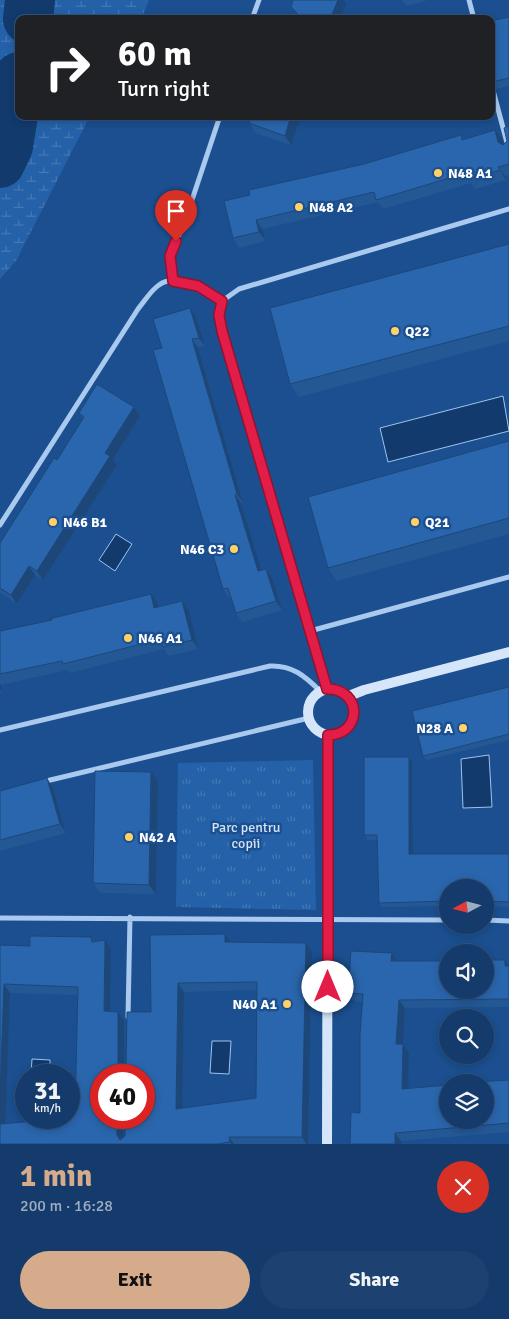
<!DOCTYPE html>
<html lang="en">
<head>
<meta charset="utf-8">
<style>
	body { margin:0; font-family:Signika,sans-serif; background:#1d4271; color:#f1f3f6; height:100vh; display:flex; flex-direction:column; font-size:19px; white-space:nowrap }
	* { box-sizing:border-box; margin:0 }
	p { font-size:16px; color:#9dadc1 }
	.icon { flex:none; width:28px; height:28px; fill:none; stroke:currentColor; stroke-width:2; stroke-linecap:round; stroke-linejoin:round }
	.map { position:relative; height:1144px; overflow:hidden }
	.panel { display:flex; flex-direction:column; background:#143b6b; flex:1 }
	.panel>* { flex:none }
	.banner { position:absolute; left:15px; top:15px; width:480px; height:105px; border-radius:10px; box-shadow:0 2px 8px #0003,0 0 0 1px #33557e; background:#202124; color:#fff; overflow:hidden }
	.needle { width:32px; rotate:263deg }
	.buttons { position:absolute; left:439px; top:879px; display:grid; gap:10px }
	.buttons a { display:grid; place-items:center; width:55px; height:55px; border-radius:50%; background:#143b6b; box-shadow:0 2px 8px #0003,0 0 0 1px #33557e; font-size:25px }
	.speed { position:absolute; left:15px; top:1064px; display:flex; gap:10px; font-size:25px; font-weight:700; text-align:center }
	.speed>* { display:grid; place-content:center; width:65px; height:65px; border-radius:50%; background:#143b6b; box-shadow:0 2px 8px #0003,0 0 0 1px #33557e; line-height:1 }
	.speed small { font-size:12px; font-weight:400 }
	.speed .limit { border:8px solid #d22; background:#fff; color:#111 }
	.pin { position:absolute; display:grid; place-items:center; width:42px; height:42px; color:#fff; margin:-51px -21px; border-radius:50% 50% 50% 0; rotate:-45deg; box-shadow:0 0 5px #0007 }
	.pin .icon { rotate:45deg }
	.me { position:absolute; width:55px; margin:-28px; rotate:0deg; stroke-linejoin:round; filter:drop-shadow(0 0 4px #0008) }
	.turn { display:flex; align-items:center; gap:18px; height:105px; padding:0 20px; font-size:22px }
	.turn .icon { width:65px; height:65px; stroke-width:2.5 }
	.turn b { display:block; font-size:35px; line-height:42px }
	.round { display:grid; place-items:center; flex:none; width:52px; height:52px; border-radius:26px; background:#1d4271 }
	.headline { display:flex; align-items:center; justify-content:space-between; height:85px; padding:0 20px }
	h1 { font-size:30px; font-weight:700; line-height:38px; color:#d6ab8b }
	.primary-button { display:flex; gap:10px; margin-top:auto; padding:10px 20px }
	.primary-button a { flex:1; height:58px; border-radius:30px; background:#d6ab8b; color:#111; font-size:20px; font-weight:700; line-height:58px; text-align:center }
	.primary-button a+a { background:#1d4271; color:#f1f3f6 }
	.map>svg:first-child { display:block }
	.wetland { fill:url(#wetland-marsh) }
	.park { fill:url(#park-tufts) }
	.water { fill:#123a6d; stroke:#9cc4f0 }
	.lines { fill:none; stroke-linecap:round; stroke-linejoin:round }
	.river { stroke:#123a6d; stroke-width:50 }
	.street { stroke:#a9c9ee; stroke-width:5 }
	.secondary { stroke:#d6e6fa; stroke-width:10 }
	.wall { fill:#245895; fill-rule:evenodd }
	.shaded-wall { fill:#1d4779 }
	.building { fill:#2a66ad; stroke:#1d4779; fill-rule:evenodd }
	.route-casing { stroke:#92132f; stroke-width:12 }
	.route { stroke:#e11d48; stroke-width:9 }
	.poi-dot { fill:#ffd166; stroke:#1b4f8f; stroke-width:2 }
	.labels { text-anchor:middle; stroke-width:5; stroke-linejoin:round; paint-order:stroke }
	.poi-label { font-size:14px; font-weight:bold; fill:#fff; stroke:#1b4f8f; text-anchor:start }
	.park-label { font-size:14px; fill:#cfe3fa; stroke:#1b4f8f }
</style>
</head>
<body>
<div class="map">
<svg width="509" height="1144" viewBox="0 0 509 1144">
	<defs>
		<pattern id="wetland-marsh" width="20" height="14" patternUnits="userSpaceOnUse" patternTransform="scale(1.25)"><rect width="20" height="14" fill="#2461a8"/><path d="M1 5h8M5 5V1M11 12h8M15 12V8" fill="none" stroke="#4579b5"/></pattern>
		<pattern id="park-tufts" width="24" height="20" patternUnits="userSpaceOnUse" patternTransform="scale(1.25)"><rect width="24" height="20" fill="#2461a8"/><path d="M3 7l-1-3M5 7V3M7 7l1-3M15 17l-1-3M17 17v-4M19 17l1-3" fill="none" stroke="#4579b5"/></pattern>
	</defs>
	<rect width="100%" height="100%" fill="#1b4f8f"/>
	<path class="wetland" d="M0,0h149l-8,19h-122v97h71l-74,145 -16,18z"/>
	<path class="park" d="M313,760l3,150 -140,-3 2,-144z"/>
	<path class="water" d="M503,396l6,35 -121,31 -8,-34z
		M116,534l16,10 -17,27 -16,-11z
		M489,755l3,52 -29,1 -2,-49z
		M212,1041h19l-2,33 -19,-1z
		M32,1059l18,1v15h-19z"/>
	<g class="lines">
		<path class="river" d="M28,19l2,-19
			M0,163l8,-17 11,-69"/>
		<path class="street" d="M469,0l5,19
			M252,19l7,-19
			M491,83l18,67
			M173,281l-2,-26 17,-43 32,-96
			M0,525l138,-216c6,-7 13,-19 21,-24 17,-13 48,6 63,16
			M310,631l199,-54
			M327,689l-105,-358 -3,-16 3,-14 17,-12 270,-80
			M0,730l270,-64c22,-1 35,10 50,25
			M42,782l267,-64
			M0,918l448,2
			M485,920l24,1
			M128,1017l2,-100"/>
		<path class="secondary" d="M308 712a23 23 0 1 1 46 0a23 23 0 1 1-46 0Z
			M349,696l15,-6 145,-38
			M327,1144l1,-409"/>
	</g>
	<path class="wall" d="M402,0h26l-21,6z
		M509,17v69l-12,3 -5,-7z
		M251,116h61l-2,4h-10l-9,25 -36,-12 -6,-10z
		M509,126v49l-4,1 1,4 -31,9 -4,-6 -88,26 -5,-7 -116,27 4,12 -27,7 -6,-10 17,-43 114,-31 97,-29 3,4 31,-9 7,9 1,6 4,-4z
		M509,244v97l-210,56 -9,-13z
		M196,317l9,29 -7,2 45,155h-2l20,67 5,-1 6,8 10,33 -40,12 -6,-9 -5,-16 -2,1 -6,-9 -61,-241z
		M134,407l6,9 -27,43 4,6 -74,115 -8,-5 -18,29 -17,-11v-50l57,-83 26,-41 -4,-6z
		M509,441v93l-172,47 -9,-13z
		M182,601l7,9 9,39 -29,7 -5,-7 -94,24 -3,-3 -66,15 1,8h-2v-62l50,-10 -1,-2 109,-16v3z
		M509,687v53l-83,20 -3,-4z
		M409,757l3,4 1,93h96v53l-24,-1v-18h-37v18l-66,1 -3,-4 -2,-63h-9l-4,-5z
		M158,781l-2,113 -56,-1 -7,-10z
		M53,788l13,45 -66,18v-60z
		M150,935l81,7 81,10 -4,192h-308v-199l30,1 61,-9 3,5 17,7 -1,62 14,9v49l2,-3 25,-54zM257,990l-1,108 -74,10 2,-116zM10,993l68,2 -3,117 -16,7 -54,4zM144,1075l-19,61 -2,2v-20h-22z
		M392,953l6,8 107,-1 4,6v41l-104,1 -2,37 6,8 -1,35 101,-8v52l-108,9 -41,-28 2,-111 -8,-1 -6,-8z"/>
	<path class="shaded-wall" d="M338,0h5l3,4 -6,15h-10z
		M291,116h6l3,4 -9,25 -6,-9z
		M307,116h5l-2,4z
		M495,130l7,9 3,13 -7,-10z
		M498,167l7,9 1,4 -6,-10z
		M256,220l6,9 4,12 -7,-9z
		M190,308l6,9 9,29 -6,-8z
		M192,339l6,9 45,155 -6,-9z
		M134,407l6,9 -27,43 4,6 -74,115 -6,-9 68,-118z
		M235,495l6,8 23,76 -6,-8z
		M29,566l6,9 -18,29 -6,-9z
		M266,569l6,8 10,33 -6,-9z
		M151,594l7,9 3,14 -7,-9z
		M182,601l7,9 9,39 -6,-9z
		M0,683l1,2 1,8 -2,-4z
		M409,757l3,4 1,97 -4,-4z
		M151,772l7,9 -2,113 -7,-9z
		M47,778l6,10 13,45 -6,-9z
		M225,934l6,9 -6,-1z
		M105,940l6,9 -1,71 -6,-9z
		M306,943l6,9 -4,192h-2l-4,-7z
		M392,953l6,9 -7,-1z
		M505,960l4,6v6l-4,-6z
		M178,983l6,9 -2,126 -6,-9z
		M4,984l6,9 -5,140 -5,-7v-29z
		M399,1000l6,8 -2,37 6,8 -1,44 -6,-8 -6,-45z
		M118,1012l6,8v55l-6,-9z
		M117,1118h6v26l-6,-9z
		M395,1133l6,8v3h-6z
		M229,1137l5,7h-3l-1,-2z"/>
	<path class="building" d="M293,0h45l-8,19h-35l2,-6 -6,-6z
		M509,17v61l-17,4 -1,-3v-58z
		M251,116h40l-6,20 -36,-13z
		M509,126v38l-11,3 2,3 -32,10 -2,-7 -90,27 -2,-8 -118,28 3,12 -26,6 -9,-37 26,-6 -1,-5 115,-26 97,-29 1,5 33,-10 3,12 5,3 4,-4 -3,-13z
		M509,244v82l-219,58 -20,-76z
		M190,308l9,30 -7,1 45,155 -2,1 23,76 8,-2 10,32 -40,12 -8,-25 -5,1 -70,-239 9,-2 -9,-29z
		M97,384l37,23 -29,46 5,3 -73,115 -8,-5 -18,29 -11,-7v-45l54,-85 3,2 27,-43 -5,-4z
		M509,441v77l-181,50 -20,-71z
		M151,594l3,14 28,-7 10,39 -29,7 -2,-8 -98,25 -1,-3 -62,13v-43l52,-11 -3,-1z
		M509,687v47l-86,22 -11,-45z
		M364,757h45v97h100v48l-24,-1v-13h-37v13l-69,2 -2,-68h-13z
		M95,771l56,1 -2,113 -56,-2z
		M47,778l13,46 -60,16v-49z
		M225,934v8l81,1 -4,194h-73l1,5 -13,2h-217v-20l59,-5v-1h10v-6h6l3,-125 -74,-3 -4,113v-152l30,1v-10l61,1 1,5 13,-2 -1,71 14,1v54l4,5 4,-5 1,-54h24l-1,-77zM257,982l-1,116 -80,11 2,-126zM101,1075h43v43h-19v18l-5,4 -3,-5v-17h-16z
		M351,951l41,2 -1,8h57v29h37v-30h20v6h4v33l-110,1 -3,44h7l-1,45 46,-4v35h37v-38h-8l32,-2v43l-114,10v11h-45l1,-32 9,1v-78l3,-41 -15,-1z"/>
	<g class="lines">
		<defs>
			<path id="route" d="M176,241l-6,15 3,25 25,5 24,15 -3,14 3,16 105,358c36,0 35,46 1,46v252"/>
		</defs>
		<use href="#route" class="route-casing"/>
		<use href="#route" class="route"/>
	</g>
	<g class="poi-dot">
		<circle cx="438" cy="173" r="5"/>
		<circle cx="299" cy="207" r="5"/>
		<circle cx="395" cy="331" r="5"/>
		<circle cx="53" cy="522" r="5"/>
		<circle cx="415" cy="522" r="5"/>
		<circle cx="234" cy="549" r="5"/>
		<circle cx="128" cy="638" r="5"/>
		<circle cx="463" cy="728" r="5"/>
		<circle cx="129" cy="837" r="5"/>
		<circle cx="287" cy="1004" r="5"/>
	</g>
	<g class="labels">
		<g class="poi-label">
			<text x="448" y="178">N48 A1</text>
			<text x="309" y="212">N48 A2</text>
			<text x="405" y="336">Q22</text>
			<text x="63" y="527">N46 B1</text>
			<text x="425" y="527">Q21</text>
			<text x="224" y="554" text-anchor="end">N46 C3</text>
			<text x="138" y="643">N46 A1</text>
			<text x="453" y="733" text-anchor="end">N28 A</text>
			<text x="139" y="842">N42 A</text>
			<text x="277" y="1009" text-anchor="end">N40 A1</text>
		</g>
		<g class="park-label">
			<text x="246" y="832">Parc pentru<tspan x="246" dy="16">copii</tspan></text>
		</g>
	</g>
</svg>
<div class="buttons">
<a><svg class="needle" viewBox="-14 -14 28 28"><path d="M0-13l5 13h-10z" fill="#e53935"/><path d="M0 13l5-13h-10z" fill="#9dadc1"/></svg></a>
<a><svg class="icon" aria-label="sound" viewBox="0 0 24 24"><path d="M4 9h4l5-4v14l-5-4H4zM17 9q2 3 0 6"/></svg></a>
<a><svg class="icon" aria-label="search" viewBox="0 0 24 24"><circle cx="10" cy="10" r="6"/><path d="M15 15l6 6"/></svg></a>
<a><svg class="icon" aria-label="layers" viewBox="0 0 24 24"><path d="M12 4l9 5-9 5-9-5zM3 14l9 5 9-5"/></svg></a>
</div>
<div class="speed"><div>31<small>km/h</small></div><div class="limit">40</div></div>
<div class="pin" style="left:176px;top:241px;background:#d93025"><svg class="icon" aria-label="arrive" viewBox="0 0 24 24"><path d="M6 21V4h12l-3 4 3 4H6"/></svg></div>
<svg class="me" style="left:328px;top:987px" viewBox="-20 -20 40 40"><circle r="19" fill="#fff"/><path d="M0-13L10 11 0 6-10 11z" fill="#e11d48"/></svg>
<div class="banner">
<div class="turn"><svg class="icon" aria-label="right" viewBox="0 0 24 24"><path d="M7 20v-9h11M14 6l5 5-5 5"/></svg><div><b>60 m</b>Turn right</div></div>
</div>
</div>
<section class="panel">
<div class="headline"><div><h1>1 min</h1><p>200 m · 16:28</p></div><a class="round" style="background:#d93025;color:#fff"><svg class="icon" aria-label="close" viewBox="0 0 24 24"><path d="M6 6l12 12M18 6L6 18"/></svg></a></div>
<div class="primary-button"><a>Exit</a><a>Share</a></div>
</section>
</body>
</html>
